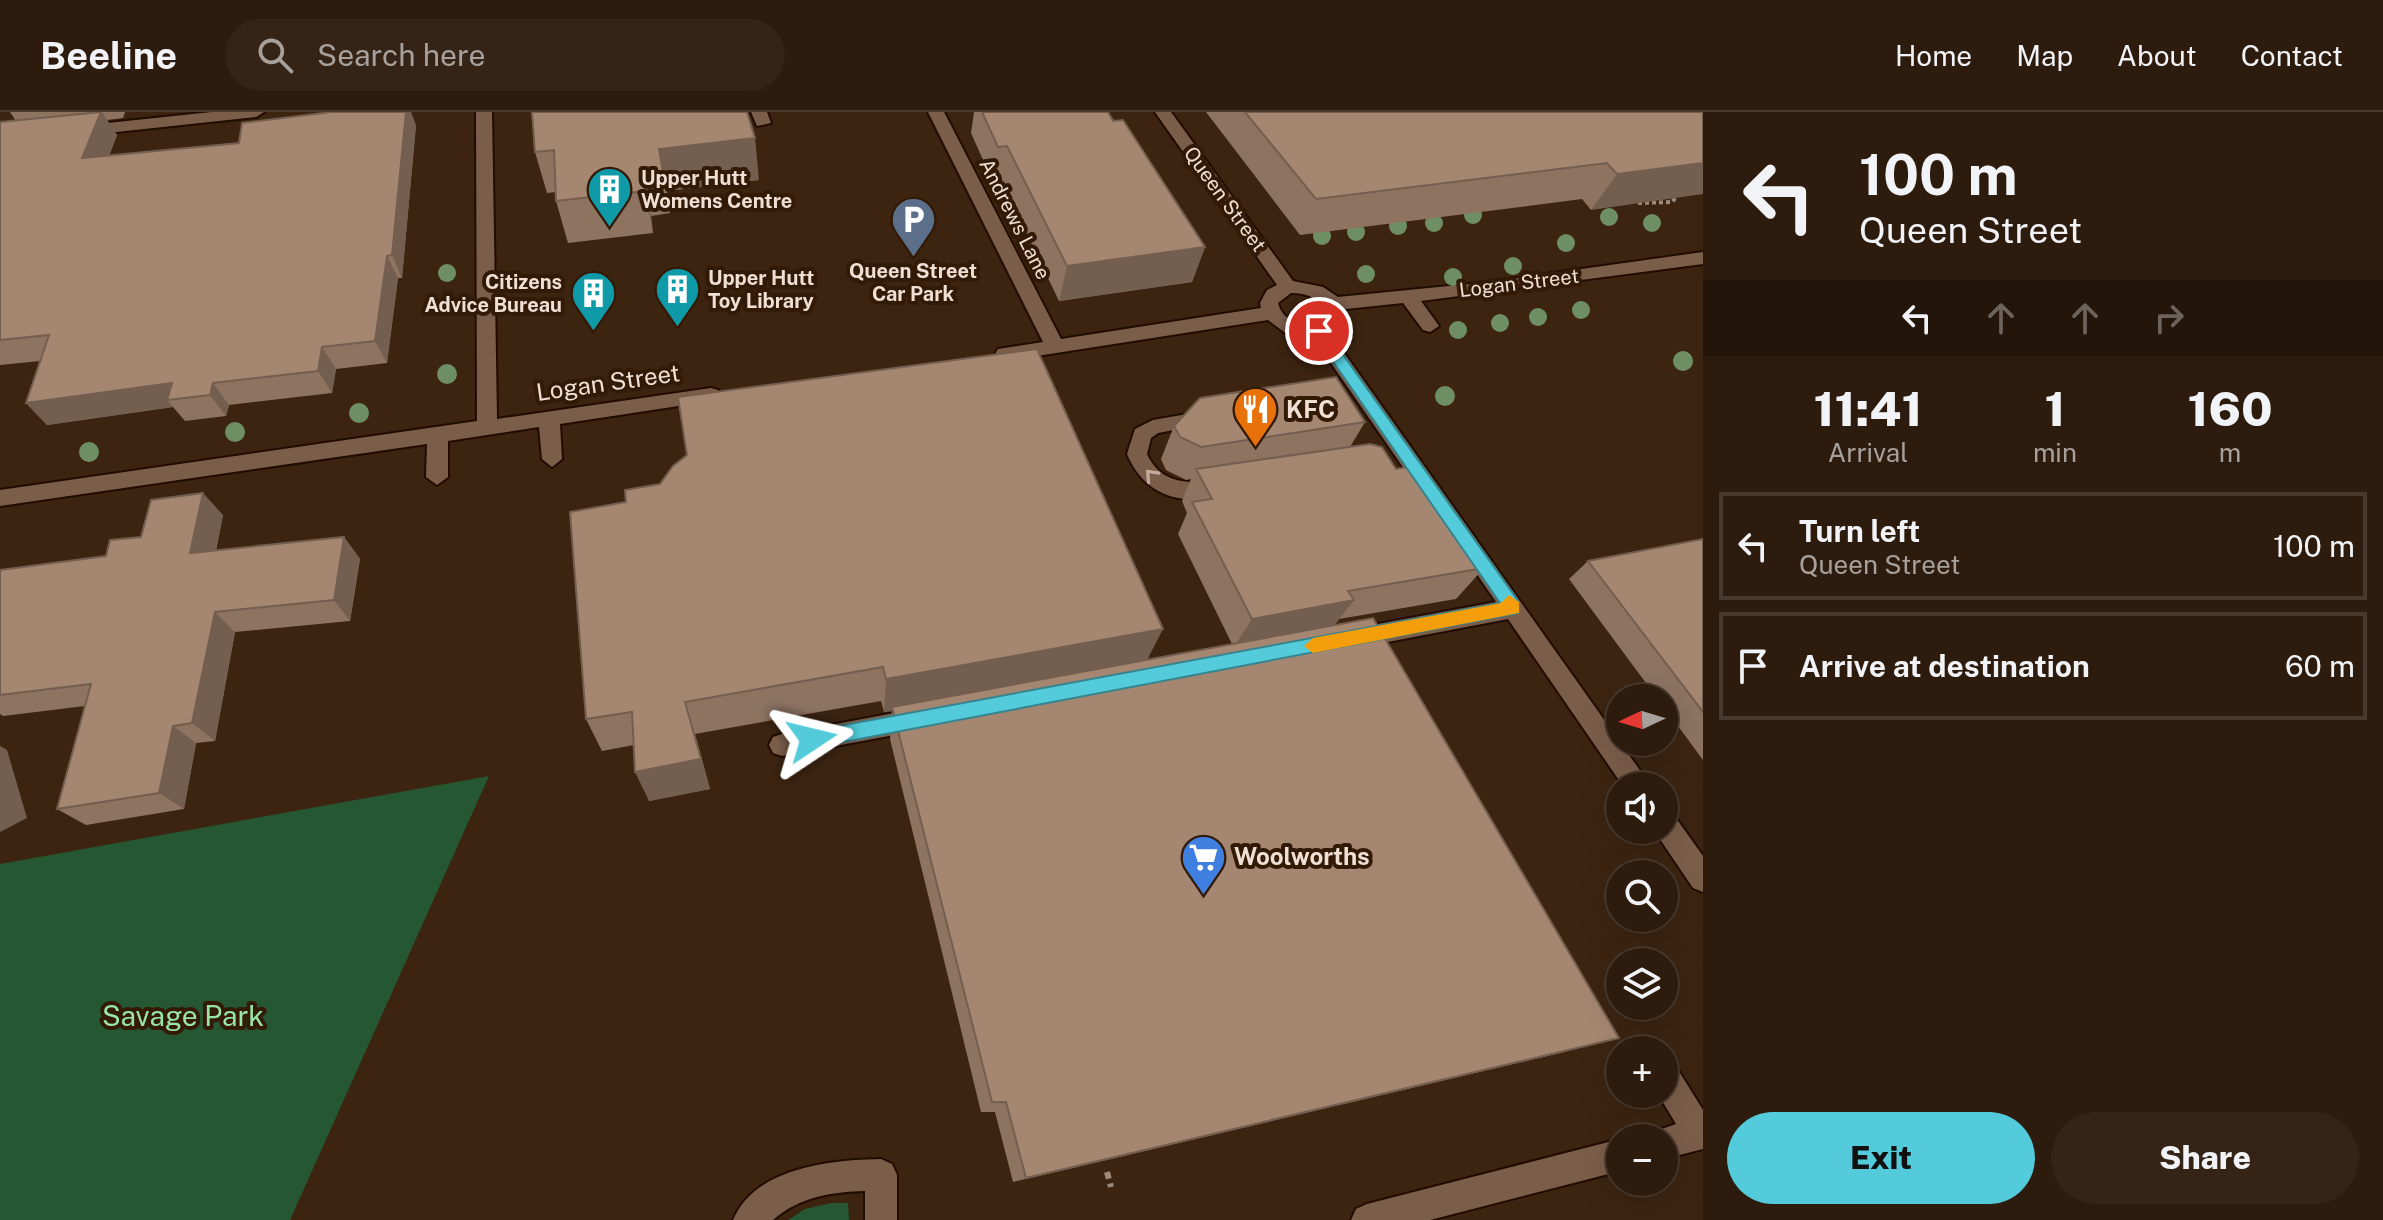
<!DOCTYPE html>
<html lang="en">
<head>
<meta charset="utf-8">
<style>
	body { margin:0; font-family:"Public Sans",sans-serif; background:#352416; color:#f1f3f6; height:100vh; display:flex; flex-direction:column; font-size:30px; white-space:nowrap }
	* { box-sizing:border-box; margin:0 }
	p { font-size:26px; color:#a7a19d }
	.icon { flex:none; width:44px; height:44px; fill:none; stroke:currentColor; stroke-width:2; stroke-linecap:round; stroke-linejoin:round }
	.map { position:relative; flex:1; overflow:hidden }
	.details { display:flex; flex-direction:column; background:#2d1b0d; width:680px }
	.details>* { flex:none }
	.guide { background:#2d1b0d; color:#f1f3f6; overflow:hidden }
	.needle { width:52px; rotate:266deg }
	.fabs { position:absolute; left:1606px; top:572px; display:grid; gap:16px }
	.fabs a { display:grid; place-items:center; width:72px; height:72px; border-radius:50%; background:#2d1b0d; box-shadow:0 8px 32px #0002,0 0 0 2px #48392e; font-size:40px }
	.pin { position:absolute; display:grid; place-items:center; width:68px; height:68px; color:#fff; margin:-34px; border:4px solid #fff; border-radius:50%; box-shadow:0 2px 8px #0007 }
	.me { position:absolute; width:88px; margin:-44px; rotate:80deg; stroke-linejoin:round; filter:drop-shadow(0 0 6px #0008) }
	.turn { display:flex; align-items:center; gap:28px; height:168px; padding:0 24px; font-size:36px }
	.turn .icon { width:104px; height:104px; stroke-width:2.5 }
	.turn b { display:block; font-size:56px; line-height:68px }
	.lanes { display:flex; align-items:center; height:76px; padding:0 24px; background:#0003; justify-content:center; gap:40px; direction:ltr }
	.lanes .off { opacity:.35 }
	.eta { display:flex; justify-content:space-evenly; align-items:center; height:136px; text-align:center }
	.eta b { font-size:48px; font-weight:800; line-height:56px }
	.primary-button { display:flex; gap:16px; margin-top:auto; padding:16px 24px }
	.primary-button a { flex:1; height:92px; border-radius:48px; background:#53cbda; color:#111; font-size:32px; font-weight:800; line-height:92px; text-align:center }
	.primary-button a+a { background:#352416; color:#f1f3f6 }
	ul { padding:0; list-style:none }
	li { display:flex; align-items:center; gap:24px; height:108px; margin:0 16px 12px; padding:0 8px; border:4px solid #48392e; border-radius:0px }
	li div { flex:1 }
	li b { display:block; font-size:30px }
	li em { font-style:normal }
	header { display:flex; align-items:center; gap:48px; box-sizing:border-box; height:112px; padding:0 40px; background:#2d1b0d; border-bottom:2px solid #48392e }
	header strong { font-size:38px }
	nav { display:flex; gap:44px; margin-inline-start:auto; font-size:28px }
	.search { width:560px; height:72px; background:#352416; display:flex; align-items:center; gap:20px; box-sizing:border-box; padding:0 28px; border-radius:44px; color:#a7a19d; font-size:30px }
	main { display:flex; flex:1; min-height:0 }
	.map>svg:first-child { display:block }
	.green { fill:#255733 }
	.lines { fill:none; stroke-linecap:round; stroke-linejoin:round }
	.minor-casing { stroke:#220c00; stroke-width:4 }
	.path-far1 { stroke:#9d897a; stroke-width:4; stroke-dasharray:4 3; stroke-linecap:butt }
	.path { stroke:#9d897a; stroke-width:6; stroke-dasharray:7 5; stroke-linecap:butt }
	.minor { fill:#7b5e4a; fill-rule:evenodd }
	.tree { fill:#6e8f64 }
	.wall { fill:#8e7361 }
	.shaded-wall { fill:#745e4f }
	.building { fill:#a58671; stroke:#745e4f; stroke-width:2 }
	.oneway { stroke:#c1ab9d }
	.route { fill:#53cbda; stroke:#36848e; stroke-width:2 }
	.slow { fill:#f59e0b }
	.labels { text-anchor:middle; stroke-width:8; stroke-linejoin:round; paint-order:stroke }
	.far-poi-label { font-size:20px; font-weight:bold; fill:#f0dfd4; stroke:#321a07; text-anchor:start }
	.far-street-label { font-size:20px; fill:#f0dfd4; stroke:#321a07 }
	.street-label { font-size:24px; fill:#f0dfd4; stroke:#321a07 }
	.poi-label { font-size:24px; font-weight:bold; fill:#f0dfd4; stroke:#321a07; text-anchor:start }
	.near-park-label { font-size:28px; fill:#97e6a8; stroke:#321a07 }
</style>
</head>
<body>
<header>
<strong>Beeline</strong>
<div class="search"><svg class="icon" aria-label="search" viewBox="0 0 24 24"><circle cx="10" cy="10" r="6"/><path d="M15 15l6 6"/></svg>Search here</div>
<nav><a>Home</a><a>Map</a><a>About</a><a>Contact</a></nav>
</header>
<main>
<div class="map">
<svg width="1703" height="1108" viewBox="0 0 1703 1108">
	<rect width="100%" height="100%" fill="#3c2411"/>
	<path class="green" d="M489,664l-199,444h-290v-356z
		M831,1091h17l1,17h-61l17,-11z"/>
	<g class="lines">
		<defs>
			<path id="minor" d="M212,0h52l-8,5 -177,19 -8,-5 8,-5z
				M476,0h16l5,307 214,-31 7,2 3,5 -3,5 -158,24 2,35 -10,8 -10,-8 -3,-32 -91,14v36l-11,8 -11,-8 1,-33 -427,62v-16l477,-69z
				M751,0h16l4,11 -14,3z
				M928,0h16l117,227 200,-31 -1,-5 7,-13 10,-5 -122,-173h16l122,169 30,6 15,10 151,-15 214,-30v12l-282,37 18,25 -9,6 -7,-2 -20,-27 -57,6 -5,19 -11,5 321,453h-28l-115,-167 -157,30 -8,-3 -4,-7 4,-7 8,-3 145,-27 -183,-265 -29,-5 -16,-12 -263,41 -7,-2 -3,-5 3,-5 45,-7zM1291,181c16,0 27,5 38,18l-3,9c-18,8 -43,4 -48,-17z
				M1210,298l10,7 -3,5 -59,11 -7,5 -4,16c14,31 43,30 72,26l11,8 -3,6c-44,13 -82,3 -100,-40l8,-25 18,-9z
				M921,596l9,3 3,8 -3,8 -9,3 -139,26 -9,-3 -4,-8 4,-8 9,-3z
				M1664,699l9,3 30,42v36l-10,-4 -38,-56 9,-2z
				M1664,949l11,4 28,45v39l-39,10v-21h-14l3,-6 23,-8 -18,-30h6z
				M1620,1027v32l-190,49h-79l5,-11 11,-5z
				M881,1047l11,5 5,11v45h-32v-29c-34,1 -66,6 -92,29h-40c22,-53 99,-60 148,-61z"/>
		</defs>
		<use href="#minor" class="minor-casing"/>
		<path class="path-far1" d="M1638,91l34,-1 5,-6"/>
		<path class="path" d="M1107,1060l4,15"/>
		<use href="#minor" class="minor"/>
	</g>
	<g class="tree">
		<circle cx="1473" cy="103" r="9"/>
		<circle cx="1609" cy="105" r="9"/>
		<circle cx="1434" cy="111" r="9"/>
		<circle cx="1652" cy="111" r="9"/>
		<circle cx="1398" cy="114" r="9"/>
		<circle cx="1356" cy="120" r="9"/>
		<circle cx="1322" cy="124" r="9"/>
		<circle cx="1566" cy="131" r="9"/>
		<circle cx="1513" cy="154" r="9"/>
		<circle cx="447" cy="161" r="9"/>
		<circle cx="1366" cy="162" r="9"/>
		<circle cx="1453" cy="165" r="9"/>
		<circle cx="1581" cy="198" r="9"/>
		<circle cx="1538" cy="205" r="9"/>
		<circle cx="1500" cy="211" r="9"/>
		<circle cx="1458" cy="218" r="9"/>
		<circle cx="1683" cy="249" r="10"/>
		<circle cx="447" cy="262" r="10"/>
		<circle cx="1445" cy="284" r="10"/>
		<circle cx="359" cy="301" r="10"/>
		<circle cx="235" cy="320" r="10"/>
		<circle cx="89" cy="340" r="10"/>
	</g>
	<path class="wall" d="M10,0h115l-2,6 -16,2 10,15 -8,21 307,-31 -14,153h-4l-11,85 -51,6 -4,24 -103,12 -3,11 -41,5 -12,-14 -126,18 -21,-22 14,-42 -40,4v-243l16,-1z
		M532,0l227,68 -92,11 3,22 -19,3 2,17 -85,10 -12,-42v-9l-9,1 -12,-41z
		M974,0h134l97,135 -13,35 -133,19 -57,-119h-9l-22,-49z
		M1206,0h497l-112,98 -9,-11 -282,36z
		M1365,310l-15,25 46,22 88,99 -28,31 -117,20 -5,6 230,427 -551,130 -18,-70h-14l-91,-373 2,-28 -8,1 -3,-11 -186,33 15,55 -61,12 -15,-56 -32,6 -16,-32 -16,-207 577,147 85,-15 -54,-110 9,-21 -5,-12 9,-22 -5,1 -20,-10 -5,-11 13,-33z
		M223,403l-7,36 128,-14 16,22 -10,62 -115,11 -20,109 -19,2 -12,66 -98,16 -29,-16 28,-103 -82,10 -3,-2v-144l106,-14 35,-19z
		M1703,427v221l-39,-53v-9h-7l-88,-119 19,-18z"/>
	<path class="shaded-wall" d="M102,0l15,23 -18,46 -17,-23z
		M406,0h5l5,13 -14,153 -10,-23z
		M755,26l4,42 -92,11 3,22 -11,-64z
		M1703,51v31l-112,16 26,-36z
		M643,62l8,42 2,17 -8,-42z
		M1205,135l-13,35 -133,19 8,-35z
		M387,144l11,22 -11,85 -12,-22z
		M322,235l14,22 -4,24 -14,-22z
		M172,271l-5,17 6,7 -126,18 -21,-22z
		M213,271l16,22 -3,11 -16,-21z
		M203,381l20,22 -12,60 -21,-22z
		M344,425l16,22 -10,62 -16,-21z
		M1354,488l-23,30 -97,17 18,-28z
		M215,500l20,20 -20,109 -23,-18z
		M1163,517l-18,35 -253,43v4l-8,1 2,-33z
		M685,590l25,87 -61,12 -14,-29z
		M173,614l23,17 -12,66 -25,-16z
		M0,634l7,4 20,68 -27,14z
		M1619,926l-55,14 -551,130 13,-4z"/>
	<path class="building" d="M101,0l-19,46 157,-15 3,-20 89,-11h75l-14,143 -5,1 -12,85 -53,6 -4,24 -105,12 -3,12 -43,5 5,-17 -146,20 23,-68 -49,5v-218z
		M532,0h215l8,26 -96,11 4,23 -20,2 2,17 -89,10 -2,-51 -19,2z
		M982,0h126l5,9 10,-1 82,127 -138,19 -60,-120 -9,1z
		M1245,0h458v51l-86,11 -10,-11 -291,36z
		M1037,237l126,280 -277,50 -3,-12 -198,35 16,57 -66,13 -3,-60 -46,7 -16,-207 56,-10 -1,-12 35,-6 13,-18 14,-11 -9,-58z
		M1336,265l29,45 -164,25 -21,-10 -6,-11 26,-28z
		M1370,332l12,3 14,22 17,-3 71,102 -136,23 6,9 -102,19 -60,-117 20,-3 -16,-30z
		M203,381l-13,60 154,-16 -10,63 -119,12 -23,111 -19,3 -14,67 -102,16 34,-125 -91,11v-125l106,-14 4,-16 31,-3 10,-37z
		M1703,427v173l-115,-151z
		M1373,506l246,420 -593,140 -20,-76h-14l-100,-395z"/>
	<defs><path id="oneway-chevron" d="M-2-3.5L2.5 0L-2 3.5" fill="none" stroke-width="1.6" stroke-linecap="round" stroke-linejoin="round" transform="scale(2)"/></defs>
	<use class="oneway" href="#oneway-chevron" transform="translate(1151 363) rotate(-133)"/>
	<path class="route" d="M1319,214l5,2 195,274v11l-707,135 -7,-3v-12l7,-2 688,-128 -186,-269v-6z"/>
	<path class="slow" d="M1509,483l10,7v11l-206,40 -9,-7 9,-8 188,-35z"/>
	<defs>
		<symbol id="building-pin" viewBox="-11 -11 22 30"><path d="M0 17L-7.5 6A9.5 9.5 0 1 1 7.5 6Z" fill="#0f9aa8" stroke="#321a07"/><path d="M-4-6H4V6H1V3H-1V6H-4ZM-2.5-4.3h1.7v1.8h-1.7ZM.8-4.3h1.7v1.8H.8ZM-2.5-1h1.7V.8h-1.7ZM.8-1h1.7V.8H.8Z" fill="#fff"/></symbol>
		<symbol id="parking-pin" viewBox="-11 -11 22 30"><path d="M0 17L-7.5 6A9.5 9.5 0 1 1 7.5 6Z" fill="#5c6f8a" stroke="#321a07"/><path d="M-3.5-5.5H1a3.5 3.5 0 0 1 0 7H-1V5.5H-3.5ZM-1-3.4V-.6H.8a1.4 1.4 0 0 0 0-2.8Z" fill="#fff"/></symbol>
		<symbol id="restaurant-pin" viewBox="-11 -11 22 30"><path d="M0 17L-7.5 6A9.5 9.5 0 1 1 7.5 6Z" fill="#e8710a" stroke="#321a07"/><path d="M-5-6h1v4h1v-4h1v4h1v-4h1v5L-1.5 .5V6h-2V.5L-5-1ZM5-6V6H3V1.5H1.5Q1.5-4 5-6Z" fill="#fff"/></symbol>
		<symbol id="supermarket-pin" viewBox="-11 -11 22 30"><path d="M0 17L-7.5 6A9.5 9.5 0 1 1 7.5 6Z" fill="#3f7fe0" stroke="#321a07"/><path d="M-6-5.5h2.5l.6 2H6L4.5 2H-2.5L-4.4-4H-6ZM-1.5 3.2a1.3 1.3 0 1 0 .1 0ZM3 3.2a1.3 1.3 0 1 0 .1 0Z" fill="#fff"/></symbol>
	</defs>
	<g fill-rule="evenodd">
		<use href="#building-pin" x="584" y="52" width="51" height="69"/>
		<use href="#parking-pin" x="888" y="82" width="51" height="69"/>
		<use href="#building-pin" x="652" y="152" width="51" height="69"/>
		<use href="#building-pin" x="568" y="156" width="51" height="69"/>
		<use href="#restaurant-pin" x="1230" y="272" width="51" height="69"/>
		<use href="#supermarket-pin" x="1178" y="720" width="51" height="69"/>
	</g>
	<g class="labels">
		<g class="far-poi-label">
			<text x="641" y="73">Upper Hutt<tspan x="641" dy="23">Womens Centre</tspan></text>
			<text x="913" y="166" text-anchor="middle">Queen Street<tspan x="913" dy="23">Car Park</tspan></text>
			<text x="708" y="173">Upper Hutt<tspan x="708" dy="23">Toy Library</tspan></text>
			<text x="562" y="177" text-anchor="end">Citizens<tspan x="562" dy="23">Advice Bureau</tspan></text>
		</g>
		<g class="far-street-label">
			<text transform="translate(1225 87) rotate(54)" y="7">Queen Street</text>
			<text transform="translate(1015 107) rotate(63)" y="7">Andrews Lane</text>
			<text transform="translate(1519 171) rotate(-7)" y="7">Logan Street</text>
		</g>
		<g class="street-label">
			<text transform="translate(608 271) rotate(-8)" y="8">Logan Street</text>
		</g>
		<g class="poi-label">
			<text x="1286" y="306">KFC</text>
			<text x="1234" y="753">Woolworths</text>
		</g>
		<g class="near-park-label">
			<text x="183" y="914">Savage Park</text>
		</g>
	</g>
</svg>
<div class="fabs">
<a><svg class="needle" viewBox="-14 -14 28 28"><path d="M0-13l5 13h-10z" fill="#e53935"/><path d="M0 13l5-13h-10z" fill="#a7a19d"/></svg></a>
<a><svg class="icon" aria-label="sound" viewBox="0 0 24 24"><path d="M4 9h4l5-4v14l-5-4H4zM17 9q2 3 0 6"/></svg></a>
<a><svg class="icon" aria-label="search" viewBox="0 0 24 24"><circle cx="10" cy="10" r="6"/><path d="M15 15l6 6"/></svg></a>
<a><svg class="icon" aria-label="layers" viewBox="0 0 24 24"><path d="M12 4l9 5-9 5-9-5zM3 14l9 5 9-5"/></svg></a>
<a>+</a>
<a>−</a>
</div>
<div class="pin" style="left:1319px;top:219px;background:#d93025"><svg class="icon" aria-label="arrive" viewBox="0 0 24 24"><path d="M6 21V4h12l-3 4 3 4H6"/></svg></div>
<svg class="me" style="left:812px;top:627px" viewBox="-20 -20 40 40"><path d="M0-17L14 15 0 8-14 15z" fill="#53cbda" stroke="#fff" stroke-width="4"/></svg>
</div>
<section class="details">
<div class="guide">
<div class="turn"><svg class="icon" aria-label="left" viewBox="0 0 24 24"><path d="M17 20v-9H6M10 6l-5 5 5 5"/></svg><div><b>100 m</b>Queen Street</div></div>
<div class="lanes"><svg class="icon" aria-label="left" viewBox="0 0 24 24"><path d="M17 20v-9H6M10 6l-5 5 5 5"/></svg><svg class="icon off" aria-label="ahead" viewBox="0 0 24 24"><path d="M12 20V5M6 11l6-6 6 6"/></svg><svg class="icon off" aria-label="ahead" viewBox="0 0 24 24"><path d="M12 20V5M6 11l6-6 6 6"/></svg><svg class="icon off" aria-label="right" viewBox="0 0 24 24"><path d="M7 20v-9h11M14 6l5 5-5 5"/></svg></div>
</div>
<div class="eta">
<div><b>11:41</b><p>Arrival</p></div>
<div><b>1</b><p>min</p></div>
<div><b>160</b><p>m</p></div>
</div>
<ul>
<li><svg class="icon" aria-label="left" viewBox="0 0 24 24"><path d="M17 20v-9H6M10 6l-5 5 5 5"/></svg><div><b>Turn left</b><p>Queen Street</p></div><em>100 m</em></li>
<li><svg class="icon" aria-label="arrive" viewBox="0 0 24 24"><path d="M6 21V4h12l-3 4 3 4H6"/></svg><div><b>Arrive at destination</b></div><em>60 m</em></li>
</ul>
<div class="primary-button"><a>Exit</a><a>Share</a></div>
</section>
</main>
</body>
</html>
